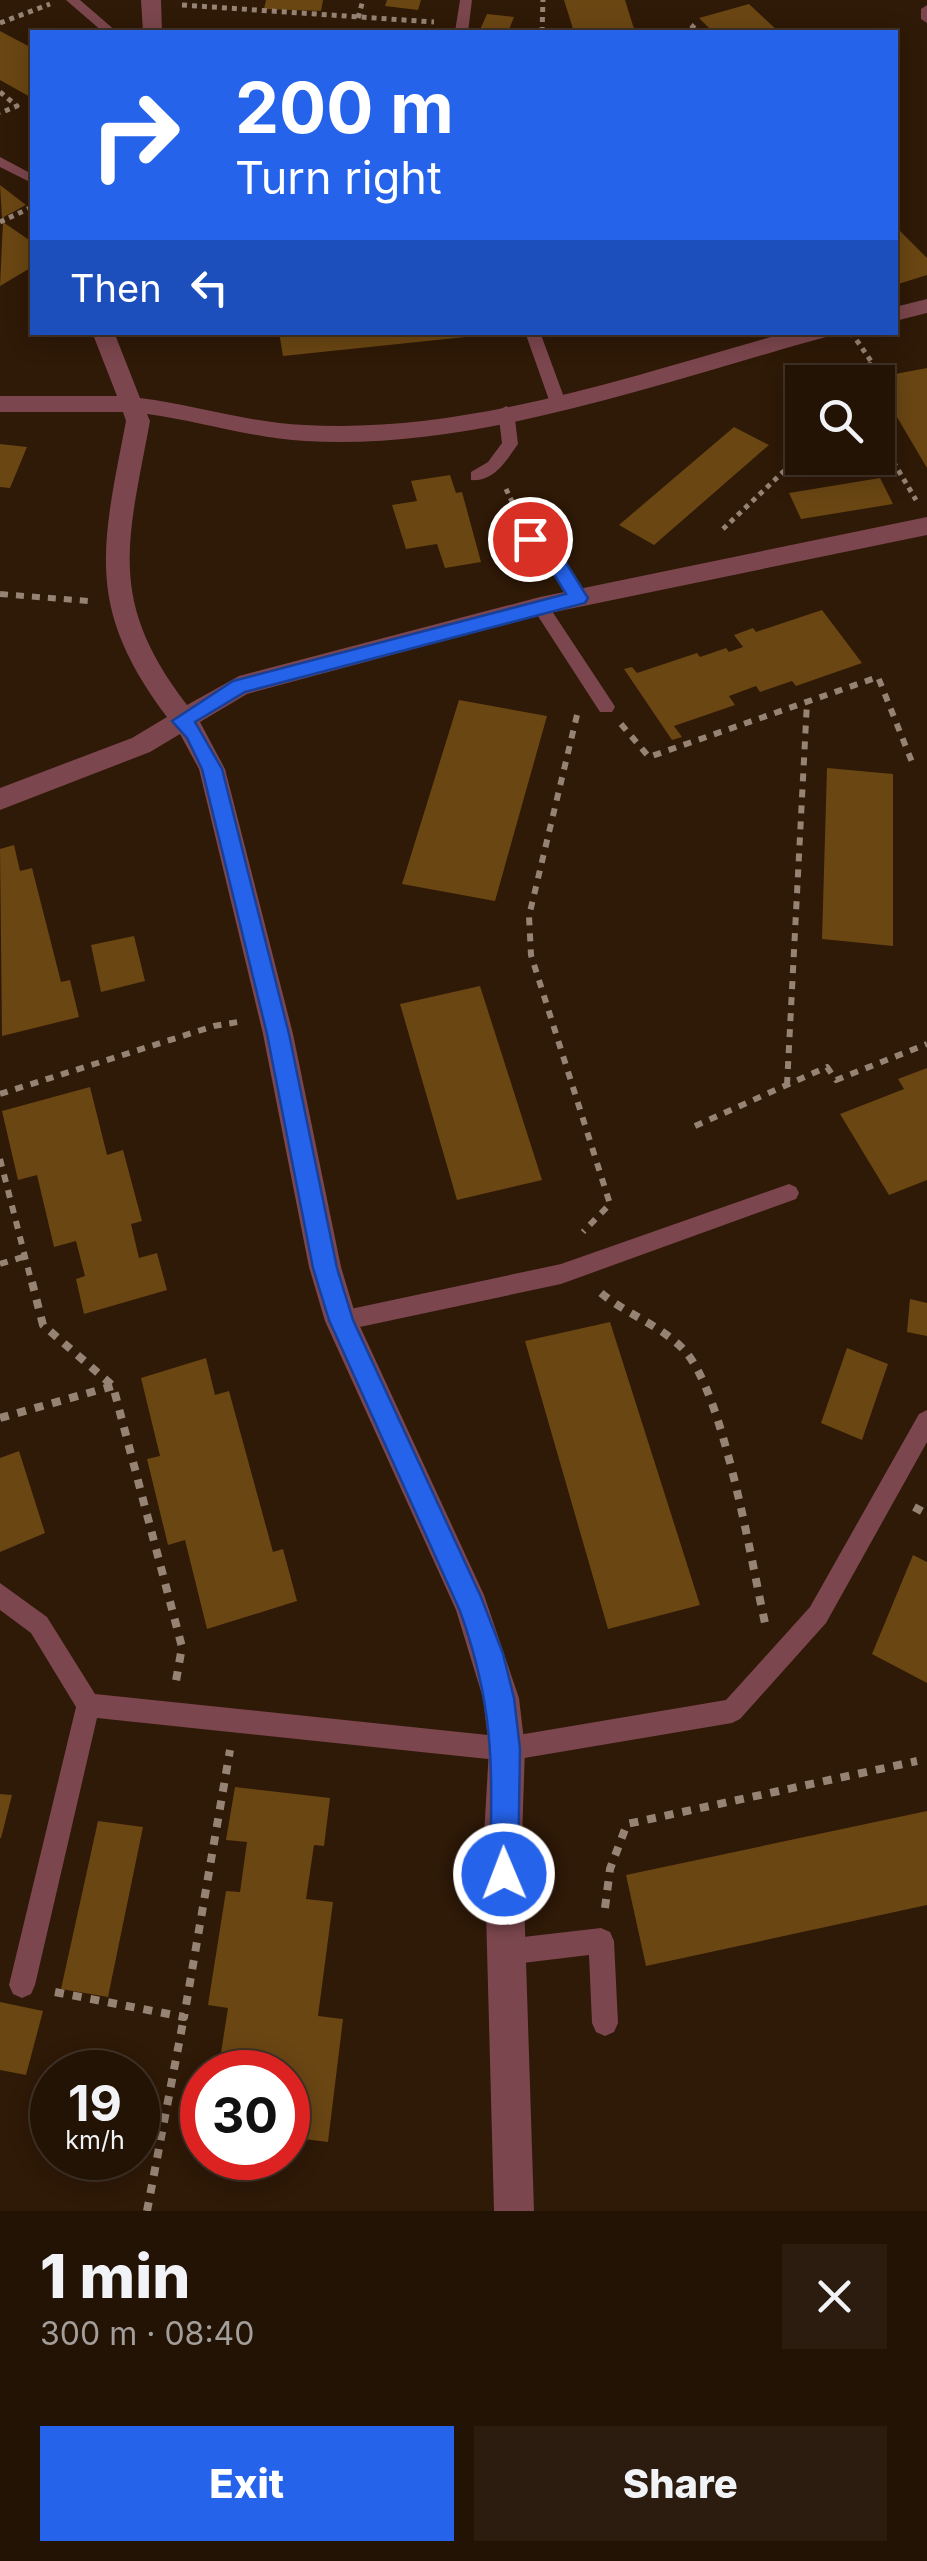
<!DOCTYPE html>
<html lang="en">
<head>
<meta charset="utf-8">
<style>
	body { margin:0; font-family:Inter,sans-serif; background:#2b1c0f; color:#f1f3f6; height:100vh; display:flex; flex-direction:column; font-size:38px; white-space:nowrap }
	* { box-sizing:border-box; margin:0 }
	p { font-size:32px; color:#a39e9a }
	.icon { flex:none; width:55px; height:55px; fill:none; stroke:currentColor; stroke-width:2; stroke-linecap:round; stroke-linejoin:round }
	.map { position:relative; height:2211px; overflow:hidden }
	.drawer { display:flex; flex-direction:column; background:#231305; flex:1 }
	.drawer>* { flex:none }
	.top-card { position:absolute; left:30px; top:30px; width:868px; height:305px; border-radius:0px; box-shadow:0 5px 25px #0003,0 0 0 2px #403227; background:#2563eb; color:#fff; overflow:hidden }
	.controls { position:absolute; left:785px; top:365px; display:grid; gap:20px }
	.controls a { display:grid; place-items:center; width:110px; height:110px; border-radius:0px; background:#231305; box-shadow:0 5px 25px #0003,0 0 0 2px #403227; font-size:50px }
	.speed { position:absolute; left:30px; top:2050px; display:flex; gap:20px; font-size:50px; font-weight:700; text-align:center }
	.speed>* { display:grid; place-content:center; width:130px; height:130px; border-radius:50%; background:#231305; box-shadow:0 5px 25px #0003,0 0 0 2px #403227; line-height:1 }
	.speed small { font-size:25px; font-weight:400 }
	.speed .limit { border:15px solid #d22; background:#fff; color:#111 }
	.pin { position:absolute; display:grid; place-items:center; width:85px; height:85px; color:#fff; margin:-42px; border:5px solid #fff; border-radius:50%; box-shadow:0 2px 10px #0007 }
	.me { position:absolute; width:110px; margin:-55px; rotate:359deg; stroke-linejoin:round; filter:drop-shadow(0 0 8px #0008) }
	.turn { display:flex; align-items:center; gap:35px; height:210px; padding:0 40px; font-size:45px }
	.turn .icon { width:130px; height:130px; stroke-width:2.5 }
	.turn b { display:block; font-size:70px; line-height:85px }
	.then { display:flex; align-items:center; height:95px; padding:0 40px; background:#0003; gap:20px; font-size:38px }
	.round { display:grid; place-items:center; flex:none; width:105px; height:105px; border-radius:0px; background:#2b1c0f }
	.overview { display:flex; align-items:center; justify-content:space-between; height:170px; padding:0 40px }
	h1 { font-size:60px; font-weight:800; line-height:75px }
	.cta { display:flex; gap:20px; margin-top:auto; padding:20px 40px }
	.cta a { flex:1; height:115px; border-radius:0px; background:#2563eb; color:#fff; font-size:40px; font-weight:800; line-height:115px; text-align:center }
	.cta a+a { background:#2b1c0f; color:#f1f3f6 }
	.map>svg:first-child { display:block }
	.building { fill:#6a4613 }
	.lines { fill:none; stroke-linecap:round; stroke-linejoin:round }
	.path-far2 { stroke:#968374; stroke-width:5; stroke-dasharray:5 5; stroke-linecap:butt }
	.path-far1 { stroke:#968374; stroke-width:6; stroke-dasharray:8 8; stroke-linecap:butt }
	.path { stroke:#968374; stroke-width:8; stroke-dasharray:9 9; stroke-linecap:butt }
	.lane { fill:#7b464d; fill-rule:evenodd }
	.street { fill:#7b464d; fill-rule:evenodd }
	.route { fill:#2563eb; stroke:#184099; stroke-width:2.5 }
</style>
</head>
<body>
<div class="map">
<svg width="927" height="2211" viewBox="0 0 927 2211">
	<rect width="100%" height="100%" fill="#2f1907"/>
	<path class="building" d="M266,0h57l-2,11 -57,-2z
		M387,0h34l-3,10 -33,-4z
		M564,0h61l10,32h-61z
		M749,4l30,28h-66l-14,-14z
		M487,14l27,3 -6,15h-29z
		M0,31l32,17v50l-32,-18z
		M0,185l26,20 -24,13z
		M3,222l29,20v25l-32,19z
		M895,226l32,32v17l-32,10z
		M279,332h195l1,4 -192,20z
		M927,368v100l-53,-90z
		M734,427l35,18 -115,100 -35,-20z
		M0,444l27,3 -17,41 -10,-1z
		M450,475l6,18 6,-1 19,70 -36,6 -8,-24 -31,5 -14,-44 25,-4 -6,-20z
		M880,478l13,26 -92,15 -12,-26z
		M822,610l40,53 -66,23 -4,-5 -32,11 -4,-6 -27,10 6,9 -61,21 8,11 -10,3 -48,-71 8,-2 5,6 60,-20 3,4 26,-9 3,4 14,-5 -9,-12 19,-7 3,4z
		M459,700l88,16 -52,185 -93,-17z
		M827,768l66,6v172l-71,-7z
		M14,845l6,26 12,-3 29,114 9,-2 9,37 -77,19 -2,-187z
		M134,936l11,45 -44,11 -10,-47z
		M480,986l62,194 -85,20 -57,-196z
		M927,1068v112l-38,15 -49,-81 64,-25 -6,-10z
		M90,1087l17,68 16,-5 19,71 -11,3 8,34 18,-5 10,37 -83,24 -8,-35 9,-3 -9,-35 -22,6 -17,-72 -19,5 -16,-69z
		M910,1299l17,4v33l-20,-4z
		M610,1322l90,283 -92,24 -83,-288z
		M847,1348l41,16 -26,76 -41,-17z
		M206,1358l9,37 14,-4 44,161 10,-3 14,52 -90,28 -22,-89 -17,5 -21,-86 13,-3 -19,-78z
		M19,1451l26,82 -45,19v-94z
		M913,1555l14,7v121l-55,-29z
		M235,1787l95,11 -6,48 -10,-1 -8,54 27,3 -15,114 25,3 -15,123 -40,-5v-65h-70l10,-64 -20,-3 18,-114 14,1 7,-50 -21,-2z
		M0,1794l12,1 -11,43h-1z
		M927,1811v94l-281,61 -20,-91z
		M98,1821l45,6 -35,170 -47,-8z
		M0,2002l43,9 -17,64 -26,-5z"/>
	<g class="lines">
		<path class="path-far2" d="M182,5l252,17
			M358,18l5,-18
			M0,23l50,-19
			M691,25l8,7
			M542,32l1,-32
			M0,92l17,14 -17,7
			M0,222l32,-15
			M845,382l-6,-9 34,-9 -22,-32
			M878,436l38,64
			M506,489l12,25
			M723,529l79,-75"/>
		<path class="path-far1" d="M0,594l88,7
			M577,715l-48,201 2,39 79,249 -27,28
			M621,724l28,33 229,-80 36,90
			M787,1085l20,-383
			M0,1094l214,-68 24,-4
			M695,1126l132,-59 9,13 91,-36
			M0,1159l32,125
			M0,1264l26,-8"/>
		<path class="path" d="M32,1282l11,43 70,61 69,261 -6,34
			M601,1293c25,21 61,33 83,57 40,43 67,211 81,273
			M0,1418l113,-32
			M914,1507l13,7
			M605,1908l5,-39 17,-45 290,-63
			M55,1992l129,25 46,-267
			M147,2211l37,-194"/>
		<path class="lane" d="M66,0h14l37,32h-14z
			M460,0h12l-4,32h-13z
			M927,5v18l-6,-4v-10z
			M0,157l32,17v9l-32,-16z
			M525,332h15l25,68 -3,4 -5,1 -8,-5z
			M506,406l8,5 4,33c-12,17 -24,38 -47,36v-8l17,-10 14,-19 -4,-32z
			M503,535c50,1 60,23 83,63l-2,4h-12l-21,-34 -15,-16 -39,-7 -2,-4z
			M540,600l6,2 66,100 3,5 -3,5h-12l-66,-102 -2,-4z
			M789,1184l7,3 3,6 -3,6 -235,85 -220,47 -8,-3 -3,-7 3,-7 8,-3 220,-47z
			M927,1410v32l-101,181 -86,96 -8,4 -225,38 -410,-43 -62,267 -4,9 -9,4 -9,-4 -4,-9 67,-278 -45,-74 -31,-23v-27l47,34 48,77 412,43 219,-37 84,-93 109,-193z
			M601,1928l9,4 4,9 4,82 -4,9 -9,4 -9,-4 -4,-9 -3,-68 -84,10 -9,-4 -4,-9 4,-9 9,-4z"/>
		<path class="street" d="M141,0h20l1,32h-19z
			M927,299v14l-32,8v-14z
			M92,332h22l26,66c55,7 110,25 165,27 164,9 328,-50 484,-93h40l-3,5c-165,45 -349,114 -521,104 -54,-3 -105,-20 -158,-27l3,7c-22,120 -44,179 37,284l52,-29 301,-79 387,-80v18l-387,80 -293,79 -47,28 25,47 68,265 48,233 16,53 127,275 35,103 6,51 -3,87 12,375h-40l-10,-375 5,-87 -6,-51 -27,-88 -131,-289 -16,-54 -46,-233 -64,-265 -19,-35 -30,18 -150,58v-22l132,-50 35,-21c-83,-110 -65,-170 -41,-296l-3,-9h-123v-16h117z"/>
	</g>
	<path class="route" d="M530,533l28,17 30,48 -3,5 -340,89 -50,30 27,47 67,265 48,234 16,52 128,277 22,57 11,44 6,51 -2,125 -4,11 -10,4 -10,-4 -4,-11c2,-103 6,-163 -30,-263l-131,-291 -16,-52 -46,-234 -65,-265 -15,-31 -15,-17 61,-40 333,-87 -21,-35 -24,-20z"/>
</svg>
<div class="controls">
<a><svg class="icon" aria-label="search" viewBox="0 0 24 24"><circle cx="10" cy="10" r="6"/><path d="M15 15l6 6"/></svg></a>
</div>
<div class="speed"><div>19<small>km/h</small></div><div class="limit">30</div></div>
<div class="pin" style="left:530px;top:539px;background:#d93025"><svg class="icon" aria-label="arrive" viewBox="0 0 24 24"><path d="M6 21V4h12l-3 4 3 4H6"/></svg></div>
<svg class="me" style="left:504px;top:1874px" viewBox="-20 -20 40 40"><circle r="17" fill="#2563eb" stroke="#fff" stroke-width="3"/><path d="M0-11L8 9 0 5-8 9z" fill="#fff"/></svg>
<div class="top-card">
<div class="turn"><svg class="icon" aria-label="right" viewBox="0 0 24 24"><path d="M7 20v-9h11M14 6l5 5-5 5"/></svg><div><b>200 m</b>Turn right</div></div>
<div class="then">Then<svg class="icon" aria-label="left" viewBox="0 0 24 24"><path d="M17 20v-9H6M10 6l-5 5 5 5"/></svg></div>
</div>
</div>
<section class="drawer">
<div class="overview"><div><h1>1 min</h1><p>300 m · 08:40</p></div><a class="round"><svg class="icon" aria-label="close" viewBox="0 0 24 24"><path d="M6 6l12 12M18 6L6 18"/></svg></a></div>
<div class="cta"><a>Exit</a><a>Share</a></div>
</section>
</body>
</html>
